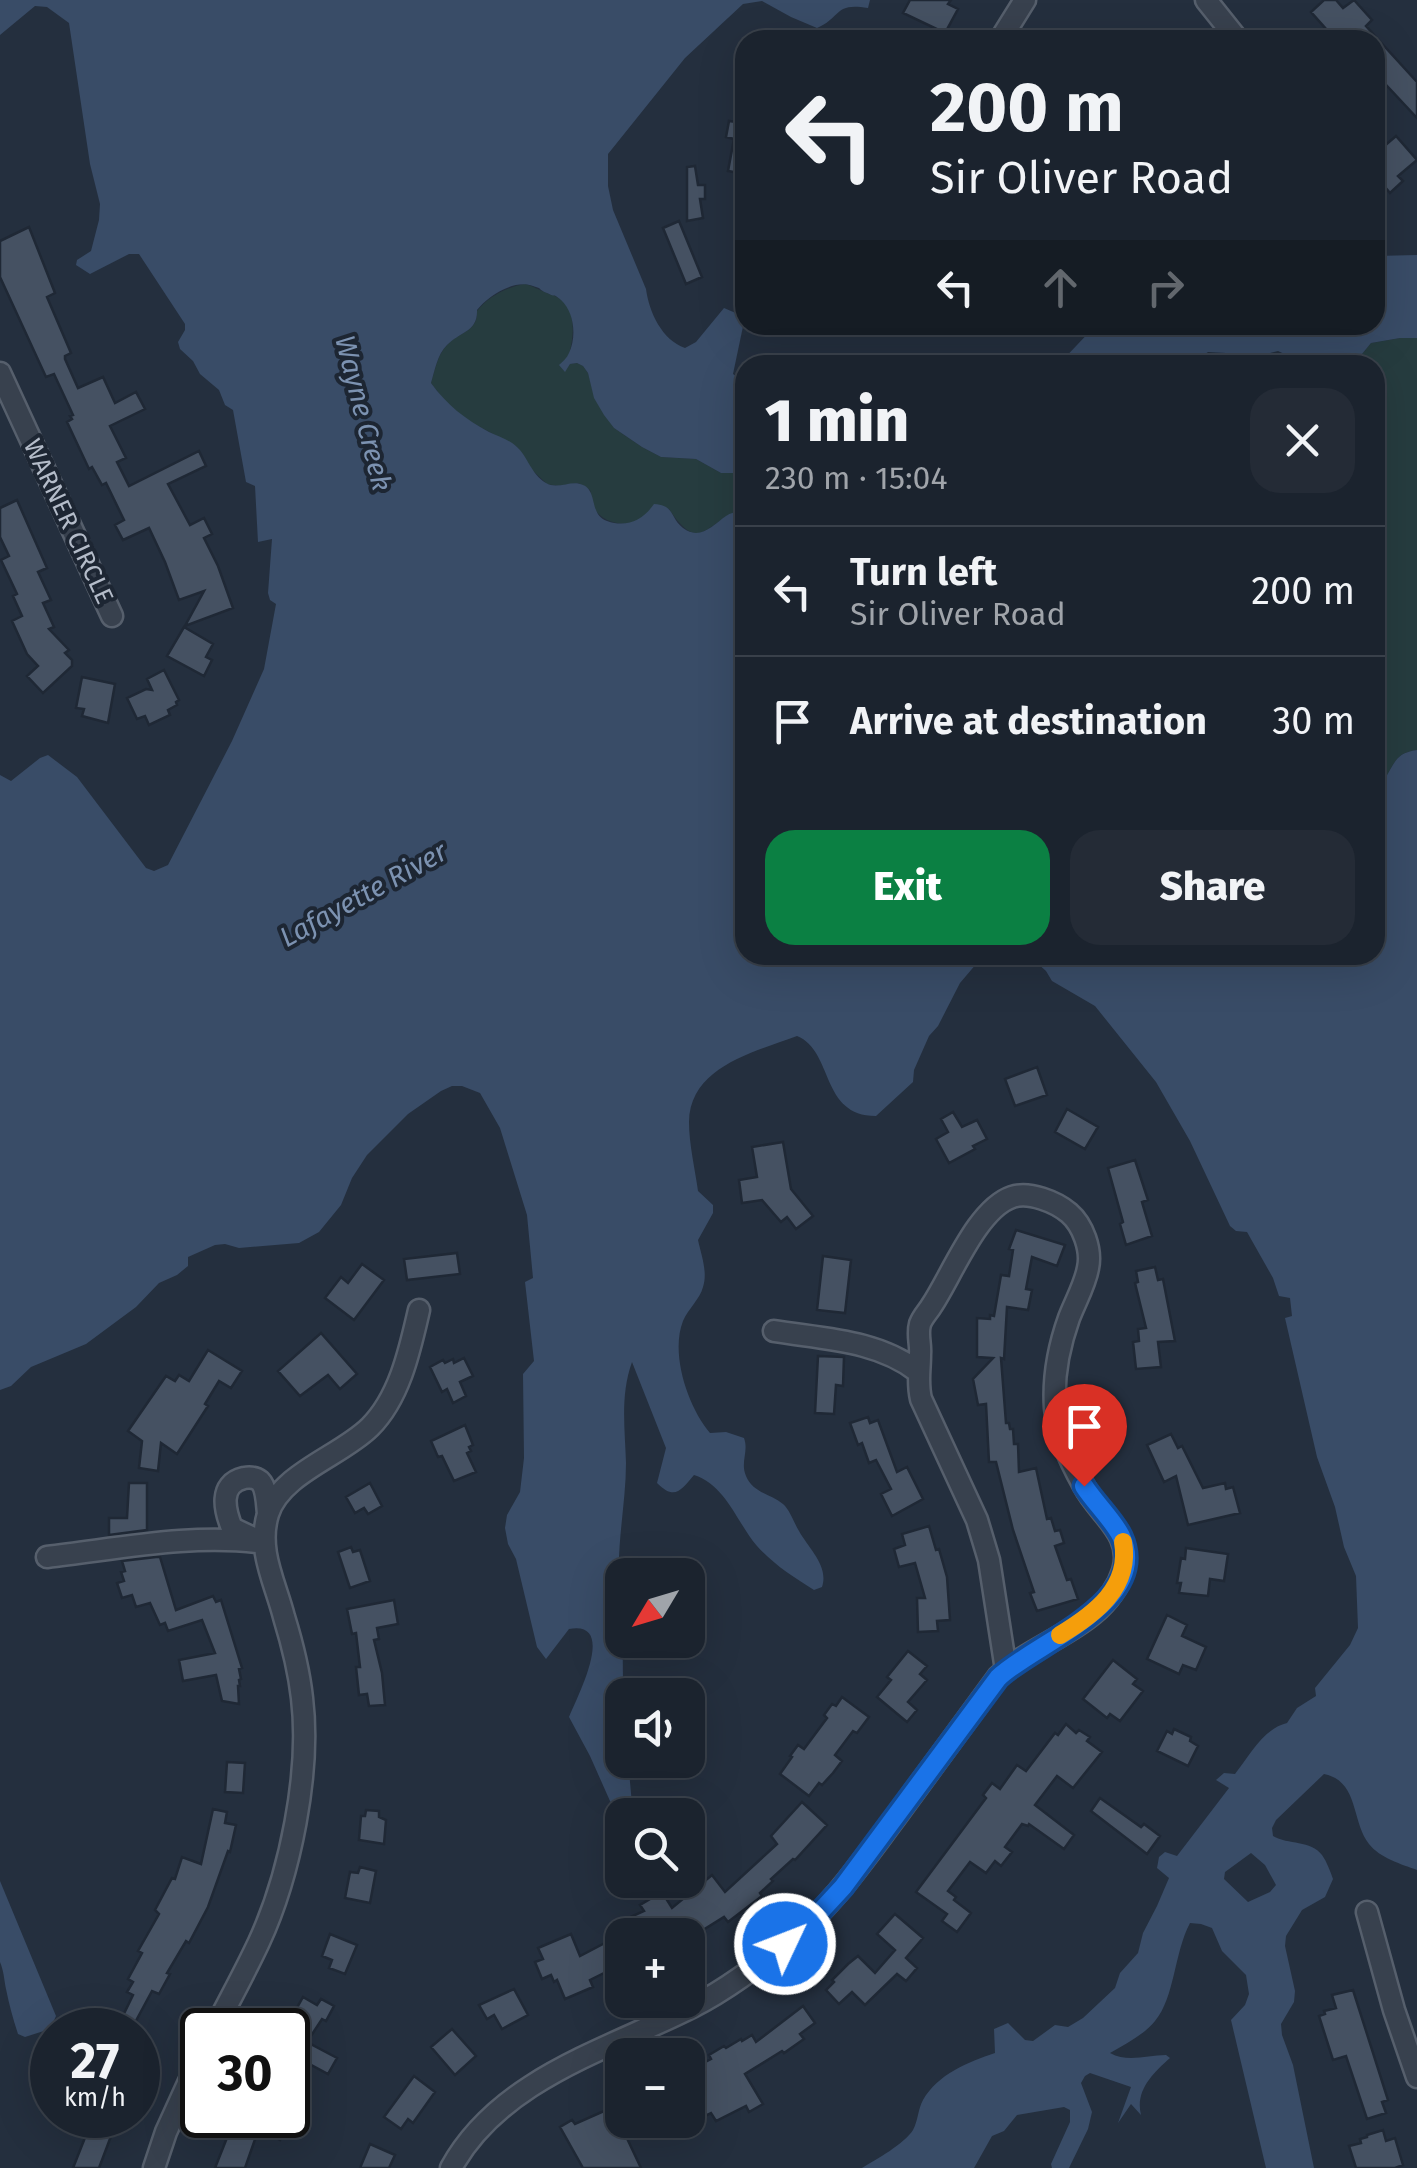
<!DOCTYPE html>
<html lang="en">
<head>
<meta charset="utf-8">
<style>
	body { margin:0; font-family:"Fira Sans",sans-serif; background:#242b36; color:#f1f3f6; height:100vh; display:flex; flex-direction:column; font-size:38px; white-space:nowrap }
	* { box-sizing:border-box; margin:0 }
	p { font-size:32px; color:#a0a4aa }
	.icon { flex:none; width:55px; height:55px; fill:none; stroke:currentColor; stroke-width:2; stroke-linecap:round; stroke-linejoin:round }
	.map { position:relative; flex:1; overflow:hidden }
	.drawer { position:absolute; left:735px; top:355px; width:650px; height:610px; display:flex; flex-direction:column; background:#1b232e; border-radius:30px; box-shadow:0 10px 40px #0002,0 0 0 2px #39404a }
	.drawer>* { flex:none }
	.hud { position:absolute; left:735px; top:30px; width:650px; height:305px; border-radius:30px; box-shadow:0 10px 40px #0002,0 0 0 2px #39404a; background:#1b232e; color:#f1f3f6; overflow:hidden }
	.needle { width:65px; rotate:232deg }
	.tools { position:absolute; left:605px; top:1558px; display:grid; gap:20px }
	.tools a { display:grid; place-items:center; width:100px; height:100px; border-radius:20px; background:#1b232e; box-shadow:0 10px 40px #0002,0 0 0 2px #39404a; font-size:50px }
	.speed { position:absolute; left:30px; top:2008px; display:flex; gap:20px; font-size:50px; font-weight:700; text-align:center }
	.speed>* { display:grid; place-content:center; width:130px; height:130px; border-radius:50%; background:#1b232e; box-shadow:0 10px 40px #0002,0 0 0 2px #39404a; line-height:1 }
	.speed small { font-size:25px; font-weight:400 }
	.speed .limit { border:5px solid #111; border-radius:15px; background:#fff; color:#111 }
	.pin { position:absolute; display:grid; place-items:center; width:85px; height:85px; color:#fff; margin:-102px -42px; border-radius:50% 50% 50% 0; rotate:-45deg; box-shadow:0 0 10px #0007 }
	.pin .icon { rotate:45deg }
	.me { position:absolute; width:110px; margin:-55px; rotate:47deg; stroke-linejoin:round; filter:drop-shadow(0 0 8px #0008) }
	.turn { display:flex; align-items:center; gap:35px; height:210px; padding:0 30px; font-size:45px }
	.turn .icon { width:130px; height:130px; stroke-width:2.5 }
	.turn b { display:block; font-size:70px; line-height:85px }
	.lanes { display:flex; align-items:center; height:95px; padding:0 30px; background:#0003; justify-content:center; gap:50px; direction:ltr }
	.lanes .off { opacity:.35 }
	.round { display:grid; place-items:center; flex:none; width:105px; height:105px; border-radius:30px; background:#242b36 }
	.headline { display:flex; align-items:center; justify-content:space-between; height:170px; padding:0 30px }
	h1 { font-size:60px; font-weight:800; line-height:75px }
	.primary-button { display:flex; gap:20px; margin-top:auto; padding:20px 30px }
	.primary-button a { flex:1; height:115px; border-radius:30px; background:#0b8043; color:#fff; font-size:40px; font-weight:800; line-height:115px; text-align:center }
	.primary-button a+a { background:#242b36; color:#f1f3f6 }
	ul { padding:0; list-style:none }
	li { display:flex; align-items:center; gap:30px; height:130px; padding:0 30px; border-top:2px solid #39404a }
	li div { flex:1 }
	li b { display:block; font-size:38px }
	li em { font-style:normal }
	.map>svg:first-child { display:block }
	.green { fill:#263c3f }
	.water { fill:#394c67; fill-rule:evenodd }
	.building { fill:#455162; stroke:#1f2835; stroke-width:2.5 }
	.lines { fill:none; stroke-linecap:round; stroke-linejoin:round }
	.street-casing { stroke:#565f6c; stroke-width:25 }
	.street { stroke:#38414e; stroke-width:20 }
	.route-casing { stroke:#114b97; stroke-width:25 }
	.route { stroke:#1a73e8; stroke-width:18 }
	.slow { stroke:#f59e0b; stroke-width:18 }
	.labels { text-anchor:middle; stroke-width:8; stroke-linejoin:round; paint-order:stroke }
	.street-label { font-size:25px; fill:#b4bcc9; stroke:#1d2633 }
	.water-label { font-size:28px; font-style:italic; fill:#7c92b1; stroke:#1d2633 }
</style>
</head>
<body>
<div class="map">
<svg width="1417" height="2168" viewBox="0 0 1417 2168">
	<rect width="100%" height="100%" fill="#242f3e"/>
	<path class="green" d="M524,284c10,2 14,6 23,9 2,2 6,1 8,3 28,13 16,52 10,75l5,-7 7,-1 6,3 5,7 7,25 19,30 28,19 19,10 35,2 25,14h24v42l-4,-4c-35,9 -40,46 -72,-2l-15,-4c-3,4 -7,10 -10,13 -15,11 -43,6 -51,-12 0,-1 -2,-14 -3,-16l-12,-7 -20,3 -11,-2 -17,-16 -13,-21 -46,-25 -23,-17 -17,-22c4,-13 6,-27 16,-38 12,-13 31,-13 30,-34 12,-15 29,-23 47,-27z
		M1400,338h17v412c-20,3 -21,10 -31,27l-11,-3v-409h-22l18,-22z"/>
	<path class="water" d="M0,0h870l-2,8c-34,-6 -26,9 -51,20l-26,-11 -29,-16 -19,3 -58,54 -77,96v32l5,24 33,79c3,23 16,51 39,59l11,-6 28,-34 21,9 -12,57 12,9v90h-24l-25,-14 -35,-2 -19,-10 -28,-19 -10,-13 -10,-17 -6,-25 -5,-7 -6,-3 -7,1 -5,8 -6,-7c4,-4 8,-7 10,-12 8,-17 5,-41 -8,-53 -8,-7 -4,-2 -14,-7 -12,-5 -1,-3 -14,-7 -19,-7 -45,10 -56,24 1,22 -18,22 -30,35 -10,10 -12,25 -16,38 16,22 34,36 58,49 9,4 21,8 28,15 11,10 14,27 29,36 12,7 26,-4 37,2 15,6 6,30 24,36 20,7 36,-1 47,-17 21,1 16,14 29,24 17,13 30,-3 43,-12 4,-3 10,-4 15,-5l4,4v440h243l-11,8 -17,20 -22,43 -9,10 -15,34 -1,12 -37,34c-56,0 -42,-65 -79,-80 -42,16 -107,30 -108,86 0,22 6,47 9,69l15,14v8l-15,27c3,14 10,32 5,47 -3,12 -15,22 -20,34 -13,33 5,86 27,112l16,-1 18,6c5,14 -4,24 2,38 7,17 25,18 37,28 7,6 11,19 16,27 10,18 30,35 23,56l-8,3c-21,-13 -41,-26 -57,-44 -20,-23 -31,-61 -63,-71 -13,15 -19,26 -37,8l9,-35 -34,-86c-12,33 -7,67 -6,101 0,37 -8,73 -7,110l3,3 1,109 5,10h-6v65h6l5,55h-11v4l-12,-18 -20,-45 -21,-39c8,-20 49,-97 0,-88l-23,30 -9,-12 -21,-88 -8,-15 -3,-16 2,-13 13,-23 4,-34 -1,-84 11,-13 -9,-79 8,-4 -6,-63 -27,-87 -20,-35 -18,-7h-10l-11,5 -33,23 -41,41 -15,23 -11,27 -22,27 -20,11 -60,5 -14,-4 -10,1 -27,12v9l-11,9 -18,8 -23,24 -50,37 -55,23 -20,19 -11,4v-615l11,6 29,-23 8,-3 29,22 69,91 8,3 14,-6 64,-124 32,-72 12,-65 -6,-4 -2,-7 4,-54 -14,3 -3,-56 -9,-4 -13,-72 -8,-5 -6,-15 -19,-16 -7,-13 -13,-12 -2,-7 7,-12v-6l-46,-70h-10l-39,20 -14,-9 1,-5 14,-9 8,-31 1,-16 -10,-40 -21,-141 -22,-16 -12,-1 -35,29z
		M1417,255v83h-17l-29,5 -18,22h-26l-18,-11 -16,4 -15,-7 -19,5 -10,9h-11l-12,-12 -18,-1 -11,8 -9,1 -5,4h-125l38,-40h279v-69z
		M1417,750v1120c-16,-6 -37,-12 -48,-26 -18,-23 -10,-63 -45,-70l-48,46 -4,8 1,8c15,9 38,4 49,19 5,7 8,16 11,24l-8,18 -23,13 -16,26 -1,10 10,45 -1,11 -13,22 1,11 11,30 21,103h-48l-35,-148 14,-15 4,-11 -3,-19 -24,-24 -10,-23 -11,-4 -11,-1c-16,30 -15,74 -35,98 -11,14 -30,23 -45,32 18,10 37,2 56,2l4,3c-18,16 -35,33 -29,57l-10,-11 -13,19 13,-36 -41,-14 -5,3 -4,7 11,29 -4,17 -19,39h-17l-1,-4 19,-42v-12l-6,-3 -47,8 -13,16 -12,5 -18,32h-112c15,-9 42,-24 51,-38 5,-9 5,-21 10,-30 15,-26 45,-38 72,-47l-1,-24 14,-6 17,17 8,1 22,-16 13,2 15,-9 32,-30 5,-15 18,-20 5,-20 14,-27 12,-28 -12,-10 2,-11 6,-5 12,4 52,-68 -13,-8 8,-7 11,1c15,-19 28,-45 52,-51l10,-15 19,-12 -1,-8 35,-43 8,-17 -2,-52 -12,-29 -9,-40 -18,-50 -32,-139 7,-2 -2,-18 -11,-2 -6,-18 -26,-46 -11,-1 -6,-5 -40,-85 -34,-59 -61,-76 -43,-25 -6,-10 -18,-16h347v-181l11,3c10,-17 11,-24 31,-27zM1251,1853l14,12 11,20 -6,7 -22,10 -24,-23 1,-7z
		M0,1881l56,135 -6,13 -25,8 -7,-3c-5,-15 -9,-30 -12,-45 -2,-10 -2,-17 -6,-27z"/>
	<path class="building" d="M910,0h41l-3,4 10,5 -13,24 -42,-20z
		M1324,0h12l7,8 11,-8 18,20 -6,6 51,56v36l-42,-45v-33h-39l-25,-28z
		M737,119h8v55l-17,-3 6,-32 -8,-2 3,-16 8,1z
		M1396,136l21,24 -19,16 5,5 -13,12 -5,-6 -10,9v-42z
		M695,166l3,19h7v14h-5l3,19 -16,3v-54z
		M679,221l23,56 -16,7 -23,-56z
		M29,227l26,66 -8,4 24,56 -6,3v3l13,29 25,-11 12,26 21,-11 9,17 -35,17 16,32 -9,4 12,24 70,-35 7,15 -38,18 22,41 14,-7 8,16 -8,4 14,28 15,42 -48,18 19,-35 -25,9 -14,-38 -16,-34 -26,12 -8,-15 9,-5 -18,-37 -4,2 -10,-18 -3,2 -22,-47 5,-3 -2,-3 3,-1 -19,-41 -8,3 -46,-100v-36z
		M17,500l30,68 -9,4 13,28 -8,3 11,24 -5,2 20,21 -4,3 7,7v6l-29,27 -16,-17 11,-10 -11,-12 -15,-33 10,-5 -9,-20 4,-2 -16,-34 8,-4 -9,-19v-29z
		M184,627l29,17 -7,13 6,3 -8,16 -37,-20z
		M164,670l15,30 -3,2 1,3 -9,5 2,5 -21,10 -4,-9 -8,3 -10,-21 19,-9 6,1 -5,-11z
		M82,677l33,7 -7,39 -26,-7 2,-7 -8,-1z
		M1037,1067l10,28 -32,11 -10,-27z
		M1067,1109l31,18 -13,22 -30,-17z
		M953,1112l9,15 15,-7 10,19 -14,7 2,3 -26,14 -13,-24 12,-7 -7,-13z
		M783,1142l8,47 22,27 -17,13 -9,-12 -6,5 -19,-22 -20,3 -3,-23 18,-3 -5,-30z
		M1135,1160l13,40 -6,2 10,34 -26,9 -6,-21 3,-2 -15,-54z
		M1016,1230l49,15 -8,21 -25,-9 -6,32 6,1 -4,20 -21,-3 -3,52 -3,-1 5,65h3l1,6h3l1,15h4l1,28 17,-4 11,51 4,-1 4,13 5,-1 4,13 -9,3 12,34 4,-1 7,20 -41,12 -7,-18 4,-1 -21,-62 -17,-68h-7l-3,-58 -8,1 -5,-26 20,-21 -16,-1v-39l13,1v-4l4,1 7,-41 8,1 4,-26 -4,-1z
		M457,1253l3,21 -53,6 -3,-21z
		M823,1256l28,4 -6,53 -28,-3z
		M362,1264l22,16 -30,40 -29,-22 16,-21 7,6z
		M1155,1267l3,13 5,-1 12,62 -17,1 3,25 -25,2 -3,-27 6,-1 -1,-12 8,-1 -11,-45 3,-1 -2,-11z
		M321,1333l36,41 -17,15 -12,-14 -28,21 -22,-25z
		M208,1350l34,21 -11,17 -12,-7 -14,23 3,2 -31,48 -16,-11 -3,28 -19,-3 3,-27 -14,-10 38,-55 9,5 4,-6 10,6z
		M818,1356l26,1 -1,29 -7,-1 -2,29 -19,-1z
		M464,1358l9,18 -13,6 6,14 -13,7 -6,-14 -5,3 -12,-25 13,-7 2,3 8,-4 1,4z
		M868,1417l2,6 8,-3 19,52 10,-5 16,32 -31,17 -11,-22 10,-5 -15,-29 -7,3 -7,-20 -4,2 -8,-22z
		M465,1425l8,20 -4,2 2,4 -4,2 9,19 -22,9 -12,-25 -4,1 -7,-16z
		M1171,1434l7,14 4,-2 21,42 22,-5 1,6 7,-2 7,26 -52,12 -12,-49 -12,6 -17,-37z
		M129,1483h18v47l-38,5v-17h18z
		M370,1483l12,23 -14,8 -4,-6 -9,5 -9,-16z
		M929,1526l7,24 3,-1 8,28 3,43 -13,1 1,10 -20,1 -1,-34h8l-10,-35 -16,4 -5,-18 11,-4 -3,-11z
		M351,1547l2,5 7,-2 10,31 -20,7 -12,-36z
		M1186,1548l42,6 -4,27 -14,-2 -2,17 -29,-3 2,-10h-4l4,-25 4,1z
		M156,1557h4l16,53 37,-14 3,6 5,-2 21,68 -3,1 2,10 -2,1 1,6h-2l1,18 -17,-3 -6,-26 -33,6 -4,-21 36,-7 -13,-33 -34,11 -3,-8 -5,2 -10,-22 -14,4 -4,-12 -10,3 -5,-15 7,-2 -3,-9 4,-1 -3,-10z
		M394,1600l4,24 -21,4 2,11 -5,1 8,33 3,32 -16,1 -2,-12 -8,1 -3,-28h4l-4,-34 -4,1 -5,-25z
		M1167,1615l20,10 -5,11 24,11 -10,23 -13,-5 -4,9 -32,-15z
		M908,1651l19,15 -7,8 7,6 -19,22 9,8 -10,12 -30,-25 14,-17 -4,-3z
		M1113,1660l24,19 -4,5 10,7 -23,30 -10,-7 -3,4 -24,-19z
		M842,1697l27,20 -12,16 -4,-2 -18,24 7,6 -9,12 -11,12 -3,-2 -10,13 -29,-22 12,-17 -2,-1 8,-11 6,4 23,-31 -3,-3 8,-11 4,2z
		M1066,1724l10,9 3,-3 11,7 -3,4 15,11 -29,36 -16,-12 -22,29 39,30 -10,14 -35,-25 -1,2 -6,-2 -17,23 7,5 -11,14 -6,-5 -9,12 -16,-11 -22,29 8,6 -2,3 17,13 -14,19 -15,-11 5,-7 -31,-22 70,-94 -3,-3 9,-12 8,6 17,-24 9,6 29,-38 3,2z
		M1174,1729l17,8 -1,4 8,5 -10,20 -31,-15 10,-20 5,3z
		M227,1762l18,1 -2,30 -18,-1z
		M1100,1798l41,29 3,-3 16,12 -13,18 -56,-43z
		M802,1802l25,23 -32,35 -2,-1 -22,20 2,2 -13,12 2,3 -34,26 -4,-5 -29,18h-72l-6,-12 27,-12 -4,-6 22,-13 10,16 40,-33 13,17 52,-48 -6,-8z
		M213,1809l14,3 -2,11 11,2 -6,27 -2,-1 -20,56 -19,36 -3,-2 -19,32 3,1 -11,20 -7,-3 -21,39h-15l17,-35 -6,-3 6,-10 -5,-3 14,-26 -4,-2 21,-37 -4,-4 17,-32 3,1 7,-22 19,7z
		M366,1810l13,1v6l7,3 -2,24 -25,-4 2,-24h4z
		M360,1867l16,4 -6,32 -25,-5 5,-26 8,1z
		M895,1914l28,24 -17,20 11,10 -11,13 -9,-7 -32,31 -13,-13 -13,12 -13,-14 8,-8 -2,-2 16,-16 10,-8 17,17 20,-23 -18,-16z
		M330,1934l27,11 -12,29 -16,-6 3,-8 -10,-4z
		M571,1934l9,22 42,-22v30l-32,16 3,7 -28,12 -8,-19 -3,2 -3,-7 -9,4 -7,-17 8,-3 -5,-11z
		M514,1989l14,26 -26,14 -8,-14 -7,4 -8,-14z
		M1353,1990l35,110 -6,2 4,11 -19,6 -21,-63 -13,4 -14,-44 6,-2 -1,-3 12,-3 -4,-13z
		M303,1997l14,8 4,-6 13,7 -8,15 -4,-2 -15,23 30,16 -9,16 -28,-15 -12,21v-56z
		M803,2006l12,17 -15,11 4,5 -20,14 -2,-2 -37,23 18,30 -14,8 -3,-6 -30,15 -5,-8 -23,11v-53l23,-12 -2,-4 15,-9 2,2 15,-9 1,2 10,-6 4,7z
		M452,2029l24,27 -21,19 -24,-28z
		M414,2076l21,16 -22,31 -5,-4 -7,10 -17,-12z
		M622,2103v17h30l-28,12 17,36h-58l-23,-41 12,-7 3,4z
		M51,2115h68l-20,53h-26l15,-38 -38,-13z
		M236,2115h58l-14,25 -21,-12 -14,40h-30z
		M1383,2130l3,11 9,-3 8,27 -8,3h-39l-7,-22 12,-3 -1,-4 7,-2v-2z
		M370,2144l25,11 -6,13h-29z"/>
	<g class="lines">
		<defs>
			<path id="street" d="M1206,0l32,40
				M1000,40l25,-40
				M0,373l112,243
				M774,1331c49,8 103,9 143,40
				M253,1538l-21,-10c-7,-17 -14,-44 12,-50 6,-1 11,-1 16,3 7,7 7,24 8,33
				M47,1557c71,-8 145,-24 217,-14
				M1367,1912l27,98 23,67
				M214,2030c15,-29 31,-58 45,-88 31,-67 52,-170 43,-244 -3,-27 -10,-55 -18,-81 -9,-35 -27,-67 -16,-103 13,-41 73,-58 102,-87 30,-30 40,-78 49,-117
				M154,2168l12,-36 36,-79
				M451,2168c49,-89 156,-118 241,-161 34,-17 65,-41 94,-64 44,-34 76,-81 109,-125 34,-47 69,-94 103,-141 38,-37 108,-50 125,-106 11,-37 -24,-56 -39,-85 -13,-23 -27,-52 -29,-78 -2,-30 4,-62 14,-90 6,-16 16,-33 19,-50 4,-18 -5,-43 -19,-55 -13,-11 -40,-22 -57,-16 -35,12 -60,78 -80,108 -4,7 -9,11 -12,19 -3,11 1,20 0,30 0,17 -3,28 1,45l56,121 12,40 17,110"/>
		</defs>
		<use href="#street" class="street-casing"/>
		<use href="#street" class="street"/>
	</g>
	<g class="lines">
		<defs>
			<path id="route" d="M785,1944l21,-17 37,-40 155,-209c36,-35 154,-75 123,-142 -8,-16 -26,-33 -37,-50"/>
		</defs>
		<use href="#route" class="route-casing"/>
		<use href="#route" class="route"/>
		<path class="slow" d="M1060,1635c35,-21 71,-48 63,-93"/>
	</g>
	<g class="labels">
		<g class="street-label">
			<text transform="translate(69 521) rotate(65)" y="9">WARNER CIRCLE</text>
		</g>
		<g class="water-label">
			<text transform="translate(364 413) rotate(76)" y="10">Wayne Creek</text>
			<text transform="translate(363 894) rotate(-29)" y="10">Lafayette River</text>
		</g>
	</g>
</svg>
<div class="tools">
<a><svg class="needle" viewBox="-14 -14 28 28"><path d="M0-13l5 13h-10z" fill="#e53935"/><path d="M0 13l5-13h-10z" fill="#a0a4aa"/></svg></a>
<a><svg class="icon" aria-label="sound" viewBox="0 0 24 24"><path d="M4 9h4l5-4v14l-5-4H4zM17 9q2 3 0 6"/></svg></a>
<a><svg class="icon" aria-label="search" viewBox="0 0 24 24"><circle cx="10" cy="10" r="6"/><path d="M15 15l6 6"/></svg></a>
<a>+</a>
<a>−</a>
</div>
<div class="speed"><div>27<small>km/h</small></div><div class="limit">30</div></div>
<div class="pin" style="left:1084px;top:1486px;background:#d93025"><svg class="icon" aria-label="arrive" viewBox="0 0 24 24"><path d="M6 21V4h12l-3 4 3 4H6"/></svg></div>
<svg class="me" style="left:785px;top:1944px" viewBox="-20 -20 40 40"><circle r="17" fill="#1a73e8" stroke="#fff" stroke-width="3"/><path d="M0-11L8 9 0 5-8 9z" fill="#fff"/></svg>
<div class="hud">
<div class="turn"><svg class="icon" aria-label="left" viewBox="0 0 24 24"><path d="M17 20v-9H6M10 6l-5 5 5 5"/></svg><div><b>200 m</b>Sir Oliver Road</div></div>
<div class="lanes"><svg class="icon" aria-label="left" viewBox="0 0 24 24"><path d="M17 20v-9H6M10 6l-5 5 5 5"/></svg><svg class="icon off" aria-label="ahead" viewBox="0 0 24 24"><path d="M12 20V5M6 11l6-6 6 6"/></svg><svg class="icon off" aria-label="right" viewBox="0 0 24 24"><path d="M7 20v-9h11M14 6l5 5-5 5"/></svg></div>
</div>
<section class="drawer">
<div class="headline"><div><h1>1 min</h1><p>230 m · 15:04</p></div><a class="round"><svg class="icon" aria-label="close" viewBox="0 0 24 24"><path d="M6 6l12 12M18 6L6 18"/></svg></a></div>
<ul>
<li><svg class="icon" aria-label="left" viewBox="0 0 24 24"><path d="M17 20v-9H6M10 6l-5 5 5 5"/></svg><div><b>Turn left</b><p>Sir Oliver Road</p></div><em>200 m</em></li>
<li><svg class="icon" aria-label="arrive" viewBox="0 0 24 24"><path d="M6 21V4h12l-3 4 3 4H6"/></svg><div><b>Arrive at destination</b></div><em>30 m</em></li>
</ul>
<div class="primary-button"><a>Exit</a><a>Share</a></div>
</section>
</div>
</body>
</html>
